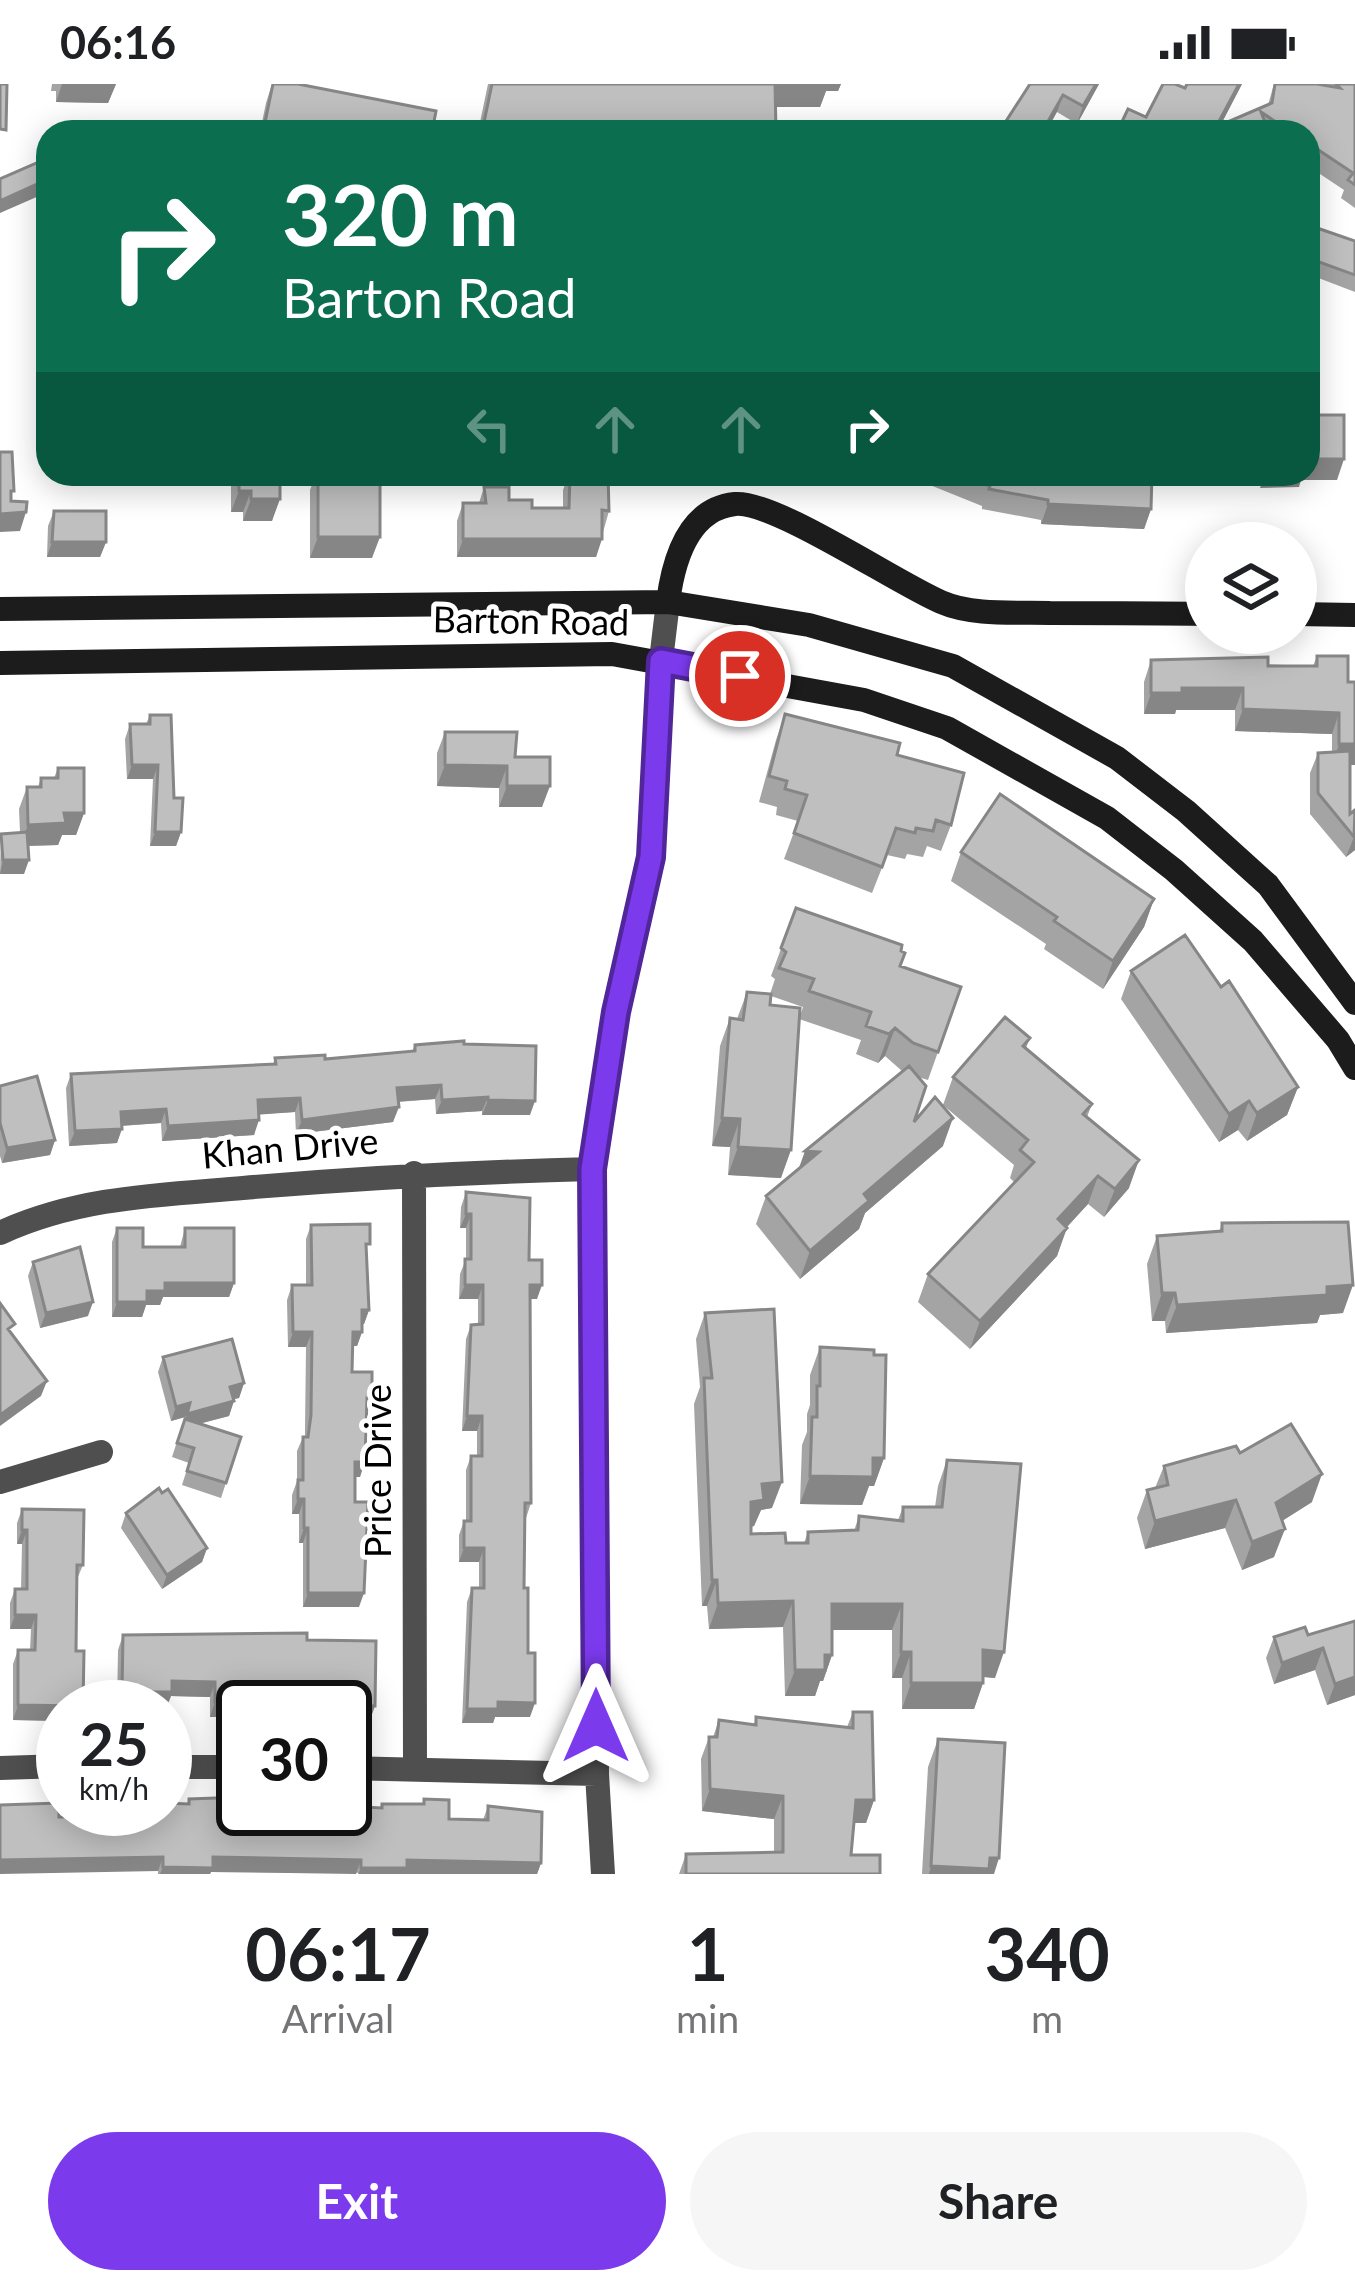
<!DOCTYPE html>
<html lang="en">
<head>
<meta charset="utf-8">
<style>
	body { margin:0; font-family:Lato,sans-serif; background:#f6f6f6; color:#202124; height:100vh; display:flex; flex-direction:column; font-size:45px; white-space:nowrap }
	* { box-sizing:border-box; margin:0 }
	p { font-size:39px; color:#757577 }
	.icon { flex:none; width:66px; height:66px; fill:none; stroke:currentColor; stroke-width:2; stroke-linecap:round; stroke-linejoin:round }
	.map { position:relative; height:1790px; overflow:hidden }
	.drawer { display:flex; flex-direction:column; background:#fff; flex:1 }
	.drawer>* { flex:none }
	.guide { position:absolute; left:36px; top:36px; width:1284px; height:366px; border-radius:36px; box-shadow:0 6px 30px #0003; background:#0b6e4f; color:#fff; overflow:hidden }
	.tools { position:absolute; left:1185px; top:438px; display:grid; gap:24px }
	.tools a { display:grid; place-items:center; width:132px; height:132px; border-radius:50%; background:#fff; box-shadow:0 6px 30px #0003; font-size:60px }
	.speed { position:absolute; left:36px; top:1596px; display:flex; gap:24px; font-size:60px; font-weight:700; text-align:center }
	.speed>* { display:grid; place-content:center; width:156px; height:156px; border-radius:50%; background:#fff; box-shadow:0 6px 30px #0003; line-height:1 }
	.speed small { font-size:30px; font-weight:400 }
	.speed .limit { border:6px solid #111; border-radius:18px; background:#fff; color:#111 }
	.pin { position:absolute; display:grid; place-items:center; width:102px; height:102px; color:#fff; margin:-51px; border:6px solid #fff; border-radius:50%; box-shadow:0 3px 12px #0007 }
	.me { position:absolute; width:132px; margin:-66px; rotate:0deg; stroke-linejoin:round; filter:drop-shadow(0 0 9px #0008) }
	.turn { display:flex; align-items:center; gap:42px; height:252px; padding:0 48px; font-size:54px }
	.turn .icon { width:156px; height:156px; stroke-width:2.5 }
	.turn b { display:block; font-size:84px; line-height:102px }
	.lanes { display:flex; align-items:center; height:114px; padding:0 48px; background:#0003; justify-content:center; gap:60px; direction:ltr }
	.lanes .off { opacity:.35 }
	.eta { display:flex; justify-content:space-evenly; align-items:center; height:204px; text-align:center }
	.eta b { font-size:72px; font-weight:700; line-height:84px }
	.cta { display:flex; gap:24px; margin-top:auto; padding:24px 48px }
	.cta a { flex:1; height:138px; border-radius:72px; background:#7c3aed; color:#fff; font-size:48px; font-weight:700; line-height:138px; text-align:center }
	.cta a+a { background:#f6f6f6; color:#202124 }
	.status { display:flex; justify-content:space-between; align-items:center; height:84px; padding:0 60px; background:#fff; direction:ltr }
	.status svg { height:33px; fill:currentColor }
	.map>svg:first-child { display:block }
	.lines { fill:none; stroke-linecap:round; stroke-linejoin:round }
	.street { stroke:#4f4f4f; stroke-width:24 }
	.secondary { stroke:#1c1c1c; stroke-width:24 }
	.wall { fill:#a4a4a4; fill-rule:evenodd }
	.shaded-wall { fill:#868686 }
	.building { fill:#bfbfbf; stroke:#868686; stroke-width:3 }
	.route-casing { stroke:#51269a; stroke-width:30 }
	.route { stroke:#7c3aed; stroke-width:21 }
	.labels { text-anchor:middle; stroke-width:10; stroke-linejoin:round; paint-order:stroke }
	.street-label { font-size:36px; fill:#000; stroke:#fff }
</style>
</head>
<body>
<div class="status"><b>06:16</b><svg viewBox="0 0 49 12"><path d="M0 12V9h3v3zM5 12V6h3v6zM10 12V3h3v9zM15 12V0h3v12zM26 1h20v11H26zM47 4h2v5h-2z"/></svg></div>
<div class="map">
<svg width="1355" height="1790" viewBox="0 0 1355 1790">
	<rect width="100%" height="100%" fill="#fff"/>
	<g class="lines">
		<path class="street" d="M414,1089l1,596
			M0,1149c78,-36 159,-38 243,-45 116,-10 232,-16 349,-19
			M0,1398l101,-30
			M165,1683h78
			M0,1684l63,-2
			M345,1684l252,6
			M603,1790l-6,-100 -5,-605 24,-157 35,-155 10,-197 7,-58"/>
		<path class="secondary" d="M668,518c5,-39 19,-93 67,-98 39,-4 163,80 206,98 32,14 74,10 109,11 52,0 104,0 156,1
			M0,525l668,-7 141,23 144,41 164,92 69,53 82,74 87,118
			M1296,530l59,1
			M0,579l612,-9 252,46 83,28 160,90 67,52 79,71 85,99 17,28"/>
	</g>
	<path class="wall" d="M52,0h64l-8,19 -52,-1v-11h-5z
		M248,0h50l134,48h-172l6,-29 6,-19z
		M488,0h353l-3,7h-12l-6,16h-44v25h-298z
		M1030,0h69l-22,40 -20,-12z
		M1187,0h55l-22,42 48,-21 6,-21h81v124l-14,-10 3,-8 -36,-24v-34h-191l29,-15 39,-29z
		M1308,147l47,10v51l-47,-18z
		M231,390h49l-8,47h-29v-9h-12z
		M316,390h64l-8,84h-62v-68z
		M569,390l40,37 -13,46h-139v-36l6,-18h16l5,-16 25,13 23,8h31v-18z
		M928,390h224l-1,35 -7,20 -103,-5v-4l-59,-11v-3l-57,-23z
		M54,427l52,31 -6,15h-53l1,-31z
		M1317,572l31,26 7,83h-5v49l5,-4v40l-9,7 -36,-43v-41l8,-20 14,-1v-18l-97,-3v-21h-59l-1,4h-31v-32l7,-22 162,6z
		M785,630l112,41 54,70 -10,26 -14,-5 -4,11 -16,-3 -2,5 -18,-4 -15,38 -88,-34 14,-38 -22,-6 1,-8 -18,-5 17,-62z
		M150,631l24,83 7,34 -5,14h-26l3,-67h-26l-2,-40 5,-15h16z
		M445,648l70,25 27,50h-43v-19l-62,-2v-33z
		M58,684l26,45 -8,22h-14l-4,10 -30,1 -4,28h-24l1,-40 19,-2 -1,-23 8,-22h11l3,-9h13z
		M961,768l193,47 -10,28 -41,62 -59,-40 2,-5 -95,-63z
		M796,824l105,43 -1,15 61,21 -33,93 -10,-3 -4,45 29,24 -78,67 -6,16 -59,50 -44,-55 10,-28 33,-28 103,-97 -17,-15 -7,7 -22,-9 5,-14 -62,-21 -18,159 -53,-3 2,-28 -18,-1 8,-100 10,-28 7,1 10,-27 23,2 5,-15 -4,-3zM771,912l32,11 -3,9 -30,-11z
		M1131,887l90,16 77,100 -11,28 -40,26 -9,-11 -19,12 -98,-143z
		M1030,954l-4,10 66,56 -5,13 42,71 -25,29 -16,-13 -22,23 -9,29 -87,93 -52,-47 10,-28 87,-91 -5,-5 4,-13 -71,-60 10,-28z
		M464,960l66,71h-48v-4l-46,3 -1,-15 -37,3 -5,20 -97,12 -1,-22 -36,2 -5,21 -92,6 -1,-18 -39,3 -5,17 -48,3 -3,-58 5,-14 202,-10 2,-6 50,1 87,-8 3,-6z
		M0,1002l55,54 -5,15 -48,8 -2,-7z
		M466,1108l63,68 8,39h-7l1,204 -5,15 -2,70 6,129h-35l-2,6h-31l5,-121 5,-14h7v-26h-20v-27l5,-14h2v-51l5,-14h6v-25h-15l4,-92 5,-14 7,-1v-25h-19l1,-25 6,-15v-31h-6l1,-21z
		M1222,1139l121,90 -23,2 -3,8 -151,10 -1,-12h-13l-5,-57 10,-28 62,-4z
		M311,1141l55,30 3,55 -5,14h-2v8l-5,14h-5v26l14,41 -6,64h-5l4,130h-56v-64h-4v-29h-7v-19l5,-14v-30l6,-14h2v-8l1,-82h-18l-1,-47 5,-15h14v-46z
		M117,1144l26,19h37l5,-19 49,55 -5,14h-66l-3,8h-14l-4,12h-30v-75z
		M33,1178l55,54 -48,12 -12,-52z
		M705,1229l67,195 -11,2 -7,16 -3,1v7l35,9h18l4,-11 46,-1 5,-15 39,4 5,-13h32l3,-21 9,-26 48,218 -12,-1v6l-9,26h-72v-31h-10v-48h-60v25l-9,26h-3l-5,15h-30l-2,-69 -74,2 -2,-23h-5l-8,-202 6,-17 -4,-48z
		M820,1263l64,111 -10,28h-5l-7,19 -62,-1 2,-59 5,-13v-18l3,-9v-30z
		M163,1273l81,26 -5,15 -5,1 -5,17 -30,8 42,13 -20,61 -39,-13 7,-22 -17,-6 13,-40 -14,4 -13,-49z
		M1240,1369l72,49 -30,19 -8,36 -32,13 -17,-42 -80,21 -8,-31 10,-28 8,-2 9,-22z
		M22,1425l61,56 -6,14 -14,142 -50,-1v-56l5,-14h12l1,-21h-21v-26l5,-14h6l1,-45h-5v-21z
		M126,1429l81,35 -5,14 -40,27 -41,-61z
		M1355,1537v74l-28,10 -12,-35 -41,14 -8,-26 8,-21 34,-2z
		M123,1551l184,5 63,80h-21v-8h-4v-5l-106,1 -4,9h-25v-20l-39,-1 -4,10 -50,1 1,-57z
		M853,1628l21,88 -8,23h-12l-3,32 29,19h-201l7,-20 88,-2v-33l-72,-8 -1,-52 8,-22h4l6,-17 35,4 2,-7 91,10z
		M938,1655l56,135h-72l6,-107z
		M189,1715l67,17 35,1 3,-8 87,-1 1,-4h40l2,-5 25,20 34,1 5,-14 53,57 -4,11 -326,-2 -1,2h-52v-3l-99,-54h35v-8h71l22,-5z"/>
	<path class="shaded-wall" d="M62,0h54l-8,19 -52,-1z
		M775,0h66l-3,7h-12l-6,16h-53z
		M1096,0h3l-22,40 6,-18z
		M1239,0h3l-25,48h-2z
		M1063,11l-6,17 -11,20h-4z
		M48,95v13l-48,21v-12z
		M1308,375h36l-7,21h-36l-2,7 -39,1 5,-14h43z
		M52,390h80l-4,9 -78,-4z
		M239,407h12l-8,21h-12z
		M251,415h29l-8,22h-29z
		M1048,420l103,5 -7,20 -103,-5z
		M26,428l-6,19 -20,1v-18z
		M318,453h62l-8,21h-62z
		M463,455h139l-6,18h-139z
		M52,458h54l-6,15h-53z
		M1182,604h61l-8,22h-59l-1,4h-31l7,-21z
		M1243,625l96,4 -7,21 -97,-3z
		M1339,660h16v21h-23z
		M132,681h26l-5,14h-26z
		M445,681l62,1 -8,22 -62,-2z
		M507,702h43l-8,21h-43z
		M64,729h20l-8,22h-14l-4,10 -38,1 8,-21z
		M155,748h26l-5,14h-26z
		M1355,752v14l-9,7 8,-20z
		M3,776h26l-5,14h-24z
		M1154,815l-10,28 -41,62 10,-28z
		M895,944l-10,28 -7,7 11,-29z
		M441,1001l-6,14 -44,3 6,-14z
		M1298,1003l-11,28 -40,26 10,-28z
		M488,1013l-6,14 -46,3 6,-14z
		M300,1014l-5,14 -42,3 5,-15z
		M488,1016l47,1 -5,14h-48z
		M1249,1017l-11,29 -19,12 10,-28z
		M399,1023l-6,15 -97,12 6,-14z
		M166,1025l-5,14 -45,3 5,-14z
		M722,1034l18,1 -10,28 -18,-1z
		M953,1034l-10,28 -78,67 -6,16 -59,50 10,-28 54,-57z
		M259,1036l-5,15 -92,6 6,-15z
		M122,1045l-5,14 -48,3 6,-15z
		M55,1056l-5,15 -48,8 5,-15z
		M738,1063l53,3 -10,28 -53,-3z
		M805,1067l14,1 -24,27z
		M1139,1076l-10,28 -25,29 11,-28z
		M1098,1092l-10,28 -40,44 10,-29z
		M466,1130h5l-5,14h-6z
		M1067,1144l-10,28 -87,93 10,-28z
		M165,1199h69l-5,14h-66l-3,8h-14l-4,12h-30l5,-15z
		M465,1201h18l-5,14h-19z
		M530,1201h12l-5,14h-13z
		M1353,1201l-10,28 -23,2 -3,8 -151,10 11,-28z
		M1162,1209h13l-10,28h-13z
		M93,1218l-5,14 -48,12 6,-15z
		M362,1226h7l-5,14h-7z
		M293,1248h19l-6,15h-18z
		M353,1248h9l-5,14h-10z
		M47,1297l-6,15 -41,30v-11z
		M244,1299l-5,15 -14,3 5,-14z
		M234,1317l-5,15 -47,12 5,-14z
		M190,1319l-5,14 -14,4 5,-14z
		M467,1332h15l-5,15h-15z
		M873,1374h11l-10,28h-5l-7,19 -62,-1 10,-28z
		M355,1378h10l-5,15h-11z
		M1322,1390l-10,28 -46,29 10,-28z
		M782,1398l-10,26 -11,2 -7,16 -13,2 10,-26 11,-18z
		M298,1415h6l-5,15h-7z
		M1236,1416l-11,28 -80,21 10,-28z
		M304,1444h4l-5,15h-4z
		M1285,1445l-11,28 -32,13 10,-28z
		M22,1446h5l-5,14h-5z
		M207,1464l-5,14 -40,27 5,-14z
		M464,1464h20l-5,14h-20z
		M712,1496h5l-10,26h-5z
		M308,1509h56l-5,14h-56z
		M793,1517l-10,26 -74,2 9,-26z
		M832,1520h70l-10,26h-69z
		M15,1531h21l-5,14h-21z
		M1323,1564l-8,22 -41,14 8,-21z
		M983,1566l21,2 -9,26 -21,-2z
		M901,1568h10l-9,26h-10z
		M825,1571h7l-9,26h-3l-5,15h-30l10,-26z
		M1355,1593v18l-28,10 8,-21z
		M172,1597l43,1 -5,15 -39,-1 -4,10 -50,1 5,-15z
		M911,1599h72l-9,26h-72z
		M241,1610l113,4 -5,14h-4v-5h-102l-4,1 -4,9h-25l5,-15z
		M498,1618l37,1 -5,14h-35l-2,6h-31l5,-14z
		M18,1621l65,1 -20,1v14l-50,-1z
		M354,1621l21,1 -5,14h-21z
		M710,1705l73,7 -9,23 -72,-8z
		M856,1716h18l-8,23h-19z
		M163,1773l-5,14 -158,3v-14z
		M213,1773l148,3 -5,14 -145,-2 -1,2h-50l3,-7z
		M990,1774h9l-5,16h-65l2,-8z
		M407,1776l134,3 -4,11h-179l3,-6z"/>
	<path class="building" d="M0,0h7l-1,46 -6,-1z
		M273,0h25l138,27 -4,21h-169z
		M492,0h336h-53l1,48h-294z
		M1030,0h66l-13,22 -20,-11 -21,37h-43z
		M1163,0h12l10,4 2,-4h52l-23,43 56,-24 3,-19h42l23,4 -4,-4h19v101l-7,-5 5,-7 -45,-30v-11h-17l-30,-20 8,20h-152l11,-23 18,8z
		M959,38l18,10h-23z
		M985,40l14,8h-18z
		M48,74v21l-48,22v-22z
		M1320,145l35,12v34l-47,-17v-27z
		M1308,331h36v44h-36z
		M0,368h12l2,39h-3v10l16,1 -1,10 -26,2z
		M239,390h41v25h-29v-8h-12z
		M318,390h62v63h-62z
		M570,390h38l1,37 -7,-1v29h-139v-36h23l-2,-16h25v13h23v8h37z
		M960,390h192l-1,35 -103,-5v-4l-59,-11 1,-3z
		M54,427h52v31h-54z
		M1317,572h31v26h7v62h-16v-31l-96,-4v-21h-61v5h-31v-33l117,-3v9h49z
		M785,630l115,29 -3,12 67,18 -13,52 -15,-5 -3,11 -17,-3 -1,5 -19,-5 -14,39 -88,-34 13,-38 -22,-6 2,-8 -18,-5z
		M150,631h21l3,83h9l-2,34h-26l3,-67h-26l-2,-41h20z
		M445,648h72l-2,25h35v29h-43v-20l-62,-1z
		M1350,667v63l5,-4 -1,27 -36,-44v-40z
		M58,684h26v45h-20l2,10 -38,2 -1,-38h14v-9h17z
		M1000,710l154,105 -41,62 -59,-40 3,-4 -96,-65z
		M27,748l2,28h-26l-2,-26z
		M796,824l106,37 -1,6 4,2 -5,13 61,21 -23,65 -25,-9 -18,-15 -6,6 -23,-8 5,-14 -62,-21 5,-12 -35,-11 7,-16 -5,-4z
		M1185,851l36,52 8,-6 69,106 -41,26 -8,-12 -20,13 -98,-143z
		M747,908l24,2 -1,11 30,3 -9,142 -53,-3 2,-28 -18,-1 8,-100 13,2z
		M1005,933l25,21 -7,8 69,58 -9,10 56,46 -24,29 -17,-13 -40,43 9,9 -87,93 -52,-47 106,-112 -14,-12 8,-10 -75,-63z
		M464,957v3l72,2 -1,55 -47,-1v-3l-46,3 -1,-15 -44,3 2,19 -97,13 -2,-22 -42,2 1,20 -91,6 -2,-17 -45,3 1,17 -47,2 -4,-57 205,-10 -1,-6 50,-3v4l90,-8v-6z
		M909,982l17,20 -12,36 21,-25 18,21 -89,76 5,7 -59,50 -44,-55 53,-44 -14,-1z
		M37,992l18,64 -48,8 -7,-25v-37z
		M466,1108l64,6 -1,62h13v25h-12l1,218h-6l-1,85h4v65h7v50l-37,-1v7h-31l5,-121h12v-40h-20v-27h7v-65h11v-40h-15l4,-91 12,-1v-39h-18v-26h6v-45h-5z
		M1348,1138l5,63 -26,2v8l-150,10 -2,-12h-13l-5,-57 65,-5v-8z
		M370,1140v20h-4l3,66h-7v22h-9l-1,40h20v27l-5,-1 -2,64h-10v40h13l-4,91h-56v-65h-4v-29h-6v-19h5v-43h5l3,-22 1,-83h-19l-1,-47h20l-1,-60z
		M117,1144h26v19h42v-19h49v55h-69v8h-18v11h-30z
		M80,1163l13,55 -47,11 -13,-51z
		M0,1219l15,21 -7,5 39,52 -47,34z
		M774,1225l8,173 -20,2 2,16 -13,2v32l34,-1 1,10h22v-11l50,-2 1,-14 44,5v-14h39l5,-47 74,4 -17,188 -21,-2v33h-72v-31h-10l1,-48h-70v51h-7v15h-30l-2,-69 -75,2 -1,-23h-5l-8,-202h8l-7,-65z
		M232,1255l12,44 -14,4 4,14 -47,13 3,-11 -14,4 -13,-50z
		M820,1263l54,3v5h12l-2,103h-11v19l-63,-1 2,-59h5v-31h3z
		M185,1335l56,18 -15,46 -39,-12 7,-23 -17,-5z
		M1291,1340l31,50 -46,29 9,26 -33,13 -16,-42 -81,21 -8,-31 21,-5 -4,-19 72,-20 4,7z
		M159,1404l3,5 6,-4 39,59 -40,27 -41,-62z
		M22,1425l62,1 -1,55h-6l-1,86h8l-1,55 -65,-1v-55h17l1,-35h-21v-26h12v-59h-5z
		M1355,1537v56l-20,7 -12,-36 -41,15 -8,-26 31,-10 3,8z
		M307,1549v7l69,1 -1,65 -21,-1v-7l-113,-4v9l-26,-1v-20l-43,-1v11h-50l1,-57z
		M853,1628h19l2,88h-18l-5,55h29v19h-194v-20l97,-2v-56l-73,-7 -1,-52h8l2,-17 37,5v-8l97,11z
		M938,1655l67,4 -6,115h-9l-1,11 -58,-3z
		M243,1713v12h13v7l39,1v-8h50v-3l37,2v-4h42v-5l25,1v19l39,1v-14l54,6 -1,51 -134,-3v8h-46v-8l-148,-3v11l-50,-1v-10l-163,3v-55l59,-2v14h40v-8h66v-6l24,1v-5z"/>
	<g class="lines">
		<defs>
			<path id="route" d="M596,1642l-4,-557 24,-157 35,-155 10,-196 79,15"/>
		</defs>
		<use href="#route" class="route-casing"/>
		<use href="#route" class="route"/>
	</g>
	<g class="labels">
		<g class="street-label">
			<text transform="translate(531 537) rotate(1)" y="13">Barton Road</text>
			<text transform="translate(290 1064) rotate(-5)" y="13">Khan Drive</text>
			<text transform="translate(378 1387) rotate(-90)" y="13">Price Drive</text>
		</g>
	</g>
</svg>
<div class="tools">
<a><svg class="icon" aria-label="layers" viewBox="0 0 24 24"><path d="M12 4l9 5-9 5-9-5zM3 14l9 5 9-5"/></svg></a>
</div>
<div class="speed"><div>25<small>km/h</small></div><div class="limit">30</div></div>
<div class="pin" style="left:740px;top:592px;background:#d93025"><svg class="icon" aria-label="arrive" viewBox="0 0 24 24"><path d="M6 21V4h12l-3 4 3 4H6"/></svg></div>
<svg class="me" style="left:596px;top:1642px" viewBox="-20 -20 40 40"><path d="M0-17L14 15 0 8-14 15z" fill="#7c3aed" stroke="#fff" stroke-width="4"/></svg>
<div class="guide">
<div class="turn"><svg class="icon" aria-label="right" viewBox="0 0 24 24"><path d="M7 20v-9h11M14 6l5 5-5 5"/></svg><div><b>320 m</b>Barton Road</div></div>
<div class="lanes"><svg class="icon off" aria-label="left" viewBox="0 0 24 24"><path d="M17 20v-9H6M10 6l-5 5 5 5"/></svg><svg class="icon off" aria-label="ahead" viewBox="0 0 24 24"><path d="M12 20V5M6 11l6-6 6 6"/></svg><svg class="icon off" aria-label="ahead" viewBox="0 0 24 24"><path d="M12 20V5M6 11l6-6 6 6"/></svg><svg class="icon" aria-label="right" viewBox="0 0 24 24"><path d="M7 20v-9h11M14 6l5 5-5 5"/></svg></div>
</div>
</div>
<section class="drawer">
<div class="eta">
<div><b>06:17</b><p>Arrival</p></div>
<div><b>1</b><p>min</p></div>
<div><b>340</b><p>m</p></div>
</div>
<div class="cta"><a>Exit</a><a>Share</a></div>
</section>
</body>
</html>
